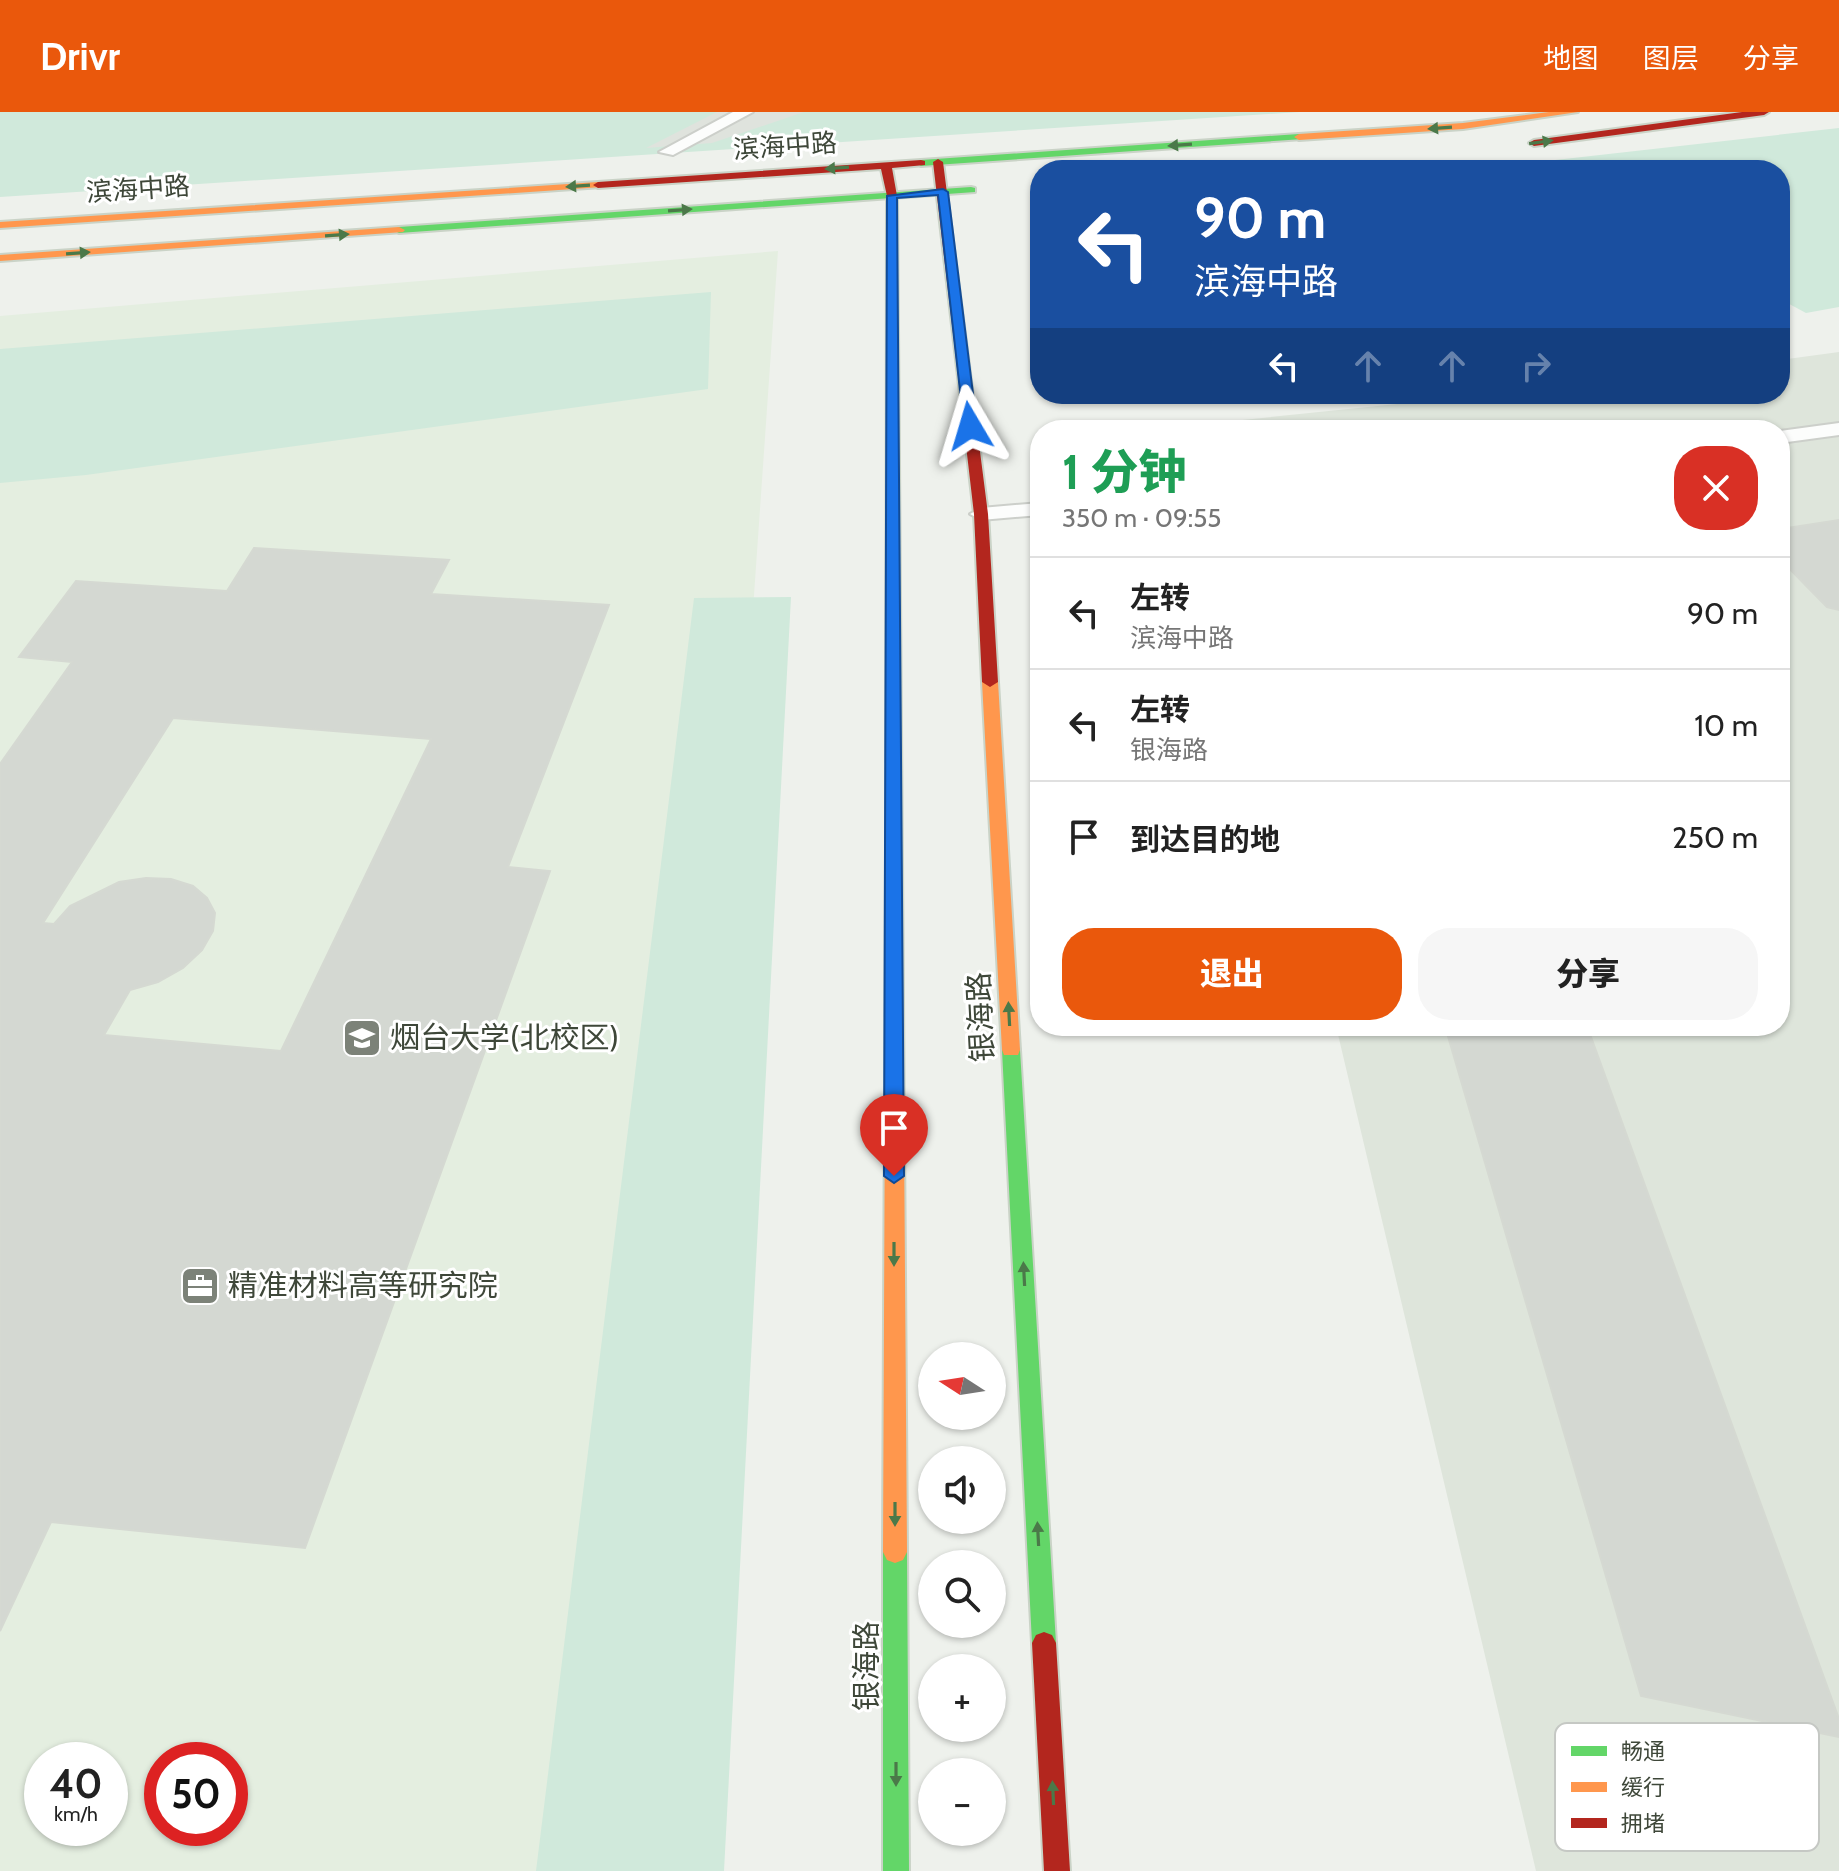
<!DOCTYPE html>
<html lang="zh">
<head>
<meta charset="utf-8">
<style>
	body { margin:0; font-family:Cabin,"Noto Sans SC",sans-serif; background:#f6f6f6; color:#222; height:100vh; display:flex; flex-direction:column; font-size:30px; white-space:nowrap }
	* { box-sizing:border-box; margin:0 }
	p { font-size:26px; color:#767676 }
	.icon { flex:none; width:44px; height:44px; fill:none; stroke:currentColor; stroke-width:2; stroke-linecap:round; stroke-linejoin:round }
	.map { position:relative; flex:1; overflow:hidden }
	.drawer { position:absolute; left:1030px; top:308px; width:760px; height:616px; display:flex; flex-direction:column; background:#fff; border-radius:32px; box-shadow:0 2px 6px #0004 }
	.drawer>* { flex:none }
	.banner { position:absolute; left:1030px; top:48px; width:760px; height:244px; border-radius:32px; box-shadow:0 2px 6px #0004; background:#1a4fa0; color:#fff; overflow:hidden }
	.needle { width:52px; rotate:282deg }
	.controls { position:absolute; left:918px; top:1230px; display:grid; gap:16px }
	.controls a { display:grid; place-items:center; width:88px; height:88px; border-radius:50%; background:#fff; box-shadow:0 2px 6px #0004; font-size:40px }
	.speed { position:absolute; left:24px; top:1630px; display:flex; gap:16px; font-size:40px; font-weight:700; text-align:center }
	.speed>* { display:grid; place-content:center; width:104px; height:104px; border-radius:50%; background:#fff; box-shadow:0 2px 6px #0004; line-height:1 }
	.speed small { font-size:20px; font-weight:400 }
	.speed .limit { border:12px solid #d22; background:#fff; color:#111 }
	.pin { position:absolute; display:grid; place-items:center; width:68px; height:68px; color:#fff; margin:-82px -34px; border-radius:50% 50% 50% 0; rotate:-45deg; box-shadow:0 0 8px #0007 }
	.pin .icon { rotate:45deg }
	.me { position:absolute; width:88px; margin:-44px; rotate:353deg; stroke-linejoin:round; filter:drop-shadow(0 0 6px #0008) }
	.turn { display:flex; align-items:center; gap:28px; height:168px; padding:0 32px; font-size:36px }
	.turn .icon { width:104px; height:104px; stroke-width:2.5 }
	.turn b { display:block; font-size:56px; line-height:68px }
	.lanes { display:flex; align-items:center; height:76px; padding:0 32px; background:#0003; justify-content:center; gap:40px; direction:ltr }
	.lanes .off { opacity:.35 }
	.round { display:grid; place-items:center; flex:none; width:84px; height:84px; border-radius:32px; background:#f6f6f6 }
	.head { display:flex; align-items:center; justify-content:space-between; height:136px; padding:0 32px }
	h1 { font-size:48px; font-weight:800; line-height:60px; color:#1e9e55 }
	.primary-button { display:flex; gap:16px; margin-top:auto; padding:16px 32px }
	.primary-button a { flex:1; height:92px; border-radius:32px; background:#ea580c; color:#fff; font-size:32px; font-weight:800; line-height:92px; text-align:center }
	.primary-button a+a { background:#f6f6f6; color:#222 }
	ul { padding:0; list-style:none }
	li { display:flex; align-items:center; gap:24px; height:112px; padding:0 32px; border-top:2px solid #e0e0e0 }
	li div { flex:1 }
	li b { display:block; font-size:30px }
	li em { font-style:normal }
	header { display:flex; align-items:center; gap:48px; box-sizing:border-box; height:112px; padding:0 40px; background:#ea580c; color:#fff }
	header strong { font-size:38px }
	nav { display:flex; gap:44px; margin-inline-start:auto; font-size:28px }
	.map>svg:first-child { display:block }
	.residential { fill:#dee5db }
	.education { fill:#e4eee0; fill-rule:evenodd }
	.green { fill:#d0e9db }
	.parking { fill:#dfe3dd }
	.building { fill:#d4d8d2; stroke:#d5d9d2; stroke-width:2; fill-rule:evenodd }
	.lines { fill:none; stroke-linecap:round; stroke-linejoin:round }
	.lane-casing { stroke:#cccfca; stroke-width:4 }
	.fast-casing { stroke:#cad3c7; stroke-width:4 }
	.slow-casing { stroke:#cad3c7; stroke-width:4 }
	.jam-casing { stroke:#cad3c7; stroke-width:4 }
	.lane { fill:#fcfdfc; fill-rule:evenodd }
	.fast { fill:#63d668; fill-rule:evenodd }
	.slow { fill:#ff974d; fill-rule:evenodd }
	.jam { fill:#b3261e; fill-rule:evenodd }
	.oneway { fill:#4b7949 }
	.route { fill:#1a73e8; stroke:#114b97; stroke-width:2 }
	.labels { text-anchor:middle; stroke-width:6; stroke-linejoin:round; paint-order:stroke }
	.far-street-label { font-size:26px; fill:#3e4739; stroke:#fff }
	.street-label { font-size:30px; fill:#3e4739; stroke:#fff }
	.poi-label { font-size:30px; fill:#3e4739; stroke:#fff; text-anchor:start }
	.key { fill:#fff; stroke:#c5c8c4; stroke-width:2 }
	.key-label { font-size:22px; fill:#3e4739 }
</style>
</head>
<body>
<header>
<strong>Drivr</strong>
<nav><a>地图</a><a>图层</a><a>分享</a></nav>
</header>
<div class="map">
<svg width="1839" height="1759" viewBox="0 0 1839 1759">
	<rect width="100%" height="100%" fill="#eef1ec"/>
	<path class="residential" d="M1839,240v1519h-303l-200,-845h444v-596h-586l-1,-5 302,-31h285v-34z"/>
	<path class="education" d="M778,139l-113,1620h-665v-1555zM42,1648h68v68h-68zM162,1648h68v68h-68z"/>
	<path class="green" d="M0,0h1300l-1300,85z
		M1839,16v179l-33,6 -26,-14v-129h-314z
		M711,180l-3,97 -622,86 -86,8v-134z
		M791,485l-67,1274h-188l158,-1273z"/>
	<path class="parking" d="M717,0h87l-92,31 -66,5z"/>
	<path class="building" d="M1839,408v90l-12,-3 -47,-48v-30z
		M254,436l195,12 -18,34 178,11 -101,262 42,4 -245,677 -254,-26 -51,109v-867l72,-102 -53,-5 57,-76 151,10zM173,606l258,21 -150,312 -177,-16 26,-45 28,-8 25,-14 19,-18 11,-19 2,-18 -8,-15 -14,-12 -22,-7 -25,-1 -27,4 -49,24 -16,18 -11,-1z
		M1445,914h142l252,693v18l-198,-41z"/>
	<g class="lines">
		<defs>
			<path id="lane" d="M733,0h20l-80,43 -14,-3z
				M1839,311v12l-59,8v-12z
				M1040,391v12l-59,5 -11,-6 11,-6z"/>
			<path id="fast" d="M1299,22l5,3 -1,2 -382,27 -5,-3 5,-3z
				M971,75l4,1v4l-576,41 -6,-3 6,-3z
				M1011,931l7,2 2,5 36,593 -4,8 -8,3 -8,-3 -4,-8 -30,-593 2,-5z
				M895,1429l8,3 4,8 2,319h-26v-319l4,-8z"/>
			<path id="slow" d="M1549,0h29l-115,17 -164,11 -5,-3 5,-3 164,-11z
				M598,70l5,3 -1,2 -602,41v-6z
				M399,115l6,3 -2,2 -403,29v-6z
				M990,565l8,5 22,368 -2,5h-14l-2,-5 -20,-368z
				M894,742l8,6 5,692 -4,8 -8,3 -8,-3 -4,-8 3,-692z"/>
			<path id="jam" d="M1742,0h27l-5,3 -230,31 -5,-3 5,-3z
				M938,47l5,3 45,352 10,168 -8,5 -8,-5 -8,-168 -41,-352z
				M921,48l4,1v4l-33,3 5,28 5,664 -8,6 -8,-6 1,-664 -6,-27 -283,19 -5,-3 5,-3z
				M1044,1520l8,3 4,8 14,228h-26l-12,-228 4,-8z"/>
		</defs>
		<use href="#lane" class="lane-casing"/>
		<use href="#fast" class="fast-casing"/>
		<use href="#slow" class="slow-casing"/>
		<use href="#jam" class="jam-casing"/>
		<use href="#lane" class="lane"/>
		<use href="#fast" class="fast"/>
		<use href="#slow" class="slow"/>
		<use href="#jam" class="jam"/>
	</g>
	<defs><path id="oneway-solid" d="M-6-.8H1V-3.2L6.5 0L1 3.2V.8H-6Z" transform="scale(2)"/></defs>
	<g class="oneway">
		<use href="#oneway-solid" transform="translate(1440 16) rotate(176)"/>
		<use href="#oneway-solid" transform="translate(1541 30) rotate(-8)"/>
		<use href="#oneway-solid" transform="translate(1180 33) rotate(176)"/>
		<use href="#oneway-solid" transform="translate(837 56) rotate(176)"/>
		<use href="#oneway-solid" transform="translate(578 74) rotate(176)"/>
		<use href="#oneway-solid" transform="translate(680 98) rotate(-4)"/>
		<use href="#oneway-solid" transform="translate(337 123) rotate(-4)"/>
		<use href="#oneway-solid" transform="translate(78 141) rotate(-4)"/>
		<use href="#oneway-solid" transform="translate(1009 902) rotate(-93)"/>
		<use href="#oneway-solid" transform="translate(894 1142) rotate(90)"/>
		<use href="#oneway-solid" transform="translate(1024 1162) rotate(-93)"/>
		<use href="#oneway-solid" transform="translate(895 1402) rotate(90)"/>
		<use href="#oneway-solid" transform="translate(1038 1422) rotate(-93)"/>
		<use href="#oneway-solid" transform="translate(896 1662) rotate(90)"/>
		<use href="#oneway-solid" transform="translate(1053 1681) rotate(-93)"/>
	</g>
	<path class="route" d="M943,77l5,3 29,234 -7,4 -6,-4 -26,-231 -41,3 7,978 -10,7 -10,-7 3,-980z"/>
	<defs>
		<symbol id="university-square" viewBox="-11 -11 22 22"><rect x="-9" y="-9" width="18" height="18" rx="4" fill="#7c8278" stroke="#fff"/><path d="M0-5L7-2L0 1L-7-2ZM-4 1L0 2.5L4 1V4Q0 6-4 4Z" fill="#fff"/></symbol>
		<symbol id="office-square" viewBox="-11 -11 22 22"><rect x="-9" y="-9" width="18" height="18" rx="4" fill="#7c8278" stroke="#fff"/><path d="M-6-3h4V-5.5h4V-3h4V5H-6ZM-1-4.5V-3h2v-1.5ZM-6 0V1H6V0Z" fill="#fff"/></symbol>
	</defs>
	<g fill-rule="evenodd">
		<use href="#university-square" x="340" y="904" width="44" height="44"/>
		<use href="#office-square" x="178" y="1152" width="44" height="44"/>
	</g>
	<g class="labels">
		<g class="far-street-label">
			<text transform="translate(785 34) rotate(-4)" y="9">滨海中路</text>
			<text transform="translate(138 77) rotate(-4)" y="9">滨海中路</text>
		</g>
		<g class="street-label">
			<text transform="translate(981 905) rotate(-93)" y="10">银海路</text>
			<text transform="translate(867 1554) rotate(-90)" y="10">银海路</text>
		</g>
		<g class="poi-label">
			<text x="390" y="936">烟台大学(北校区)</text>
			<text x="228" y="1184">精准材料高等研究院</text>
		</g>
	</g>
	<rect x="1555" y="1611" width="264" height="128" rx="12" class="key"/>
	<rect x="1571" y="1634" width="36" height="10" fill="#63d668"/>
	<rect x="1571" y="1670" width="36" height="10" fill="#ff974d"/>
	<rect x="1571" y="1706" width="36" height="10" fill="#b3261e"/>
	<g class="key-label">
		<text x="1621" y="1647">畅通</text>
		<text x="1621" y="1683">缓行</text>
		<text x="1621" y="1719">拥堵</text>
	</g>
</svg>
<div class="controls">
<a><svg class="needle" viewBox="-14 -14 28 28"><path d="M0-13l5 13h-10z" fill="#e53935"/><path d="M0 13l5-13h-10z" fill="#767676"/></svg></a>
<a><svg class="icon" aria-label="sound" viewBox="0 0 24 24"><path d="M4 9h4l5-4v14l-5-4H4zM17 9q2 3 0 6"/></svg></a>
<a><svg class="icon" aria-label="search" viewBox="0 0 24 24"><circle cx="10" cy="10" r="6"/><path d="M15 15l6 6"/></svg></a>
<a>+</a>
<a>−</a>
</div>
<div class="speed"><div>40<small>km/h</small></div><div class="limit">50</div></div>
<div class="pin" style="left:894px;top:1064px;background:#d93025"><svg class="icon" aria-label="arrive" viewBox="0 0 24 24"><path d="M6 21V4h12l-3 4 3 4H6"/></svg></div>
<svg class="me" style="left:970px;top:314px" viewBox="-20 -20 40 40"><path d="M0-17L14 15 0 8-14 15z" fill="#1a73e8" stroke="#fff" stroke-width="4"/></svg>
<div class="banner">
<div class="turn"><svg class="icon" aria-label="left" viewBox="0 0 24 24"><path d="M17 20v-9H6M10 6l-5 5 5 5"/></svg><div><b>90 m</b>滨海中路</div></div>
<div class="lanes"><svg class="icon" aria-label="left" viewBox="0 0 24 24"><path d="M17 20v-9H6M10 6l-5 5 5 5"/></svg><svg class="icon off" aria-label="ahead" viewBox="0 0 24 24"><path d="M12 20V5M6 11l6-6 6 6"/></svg><svg class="icon off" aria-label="ahead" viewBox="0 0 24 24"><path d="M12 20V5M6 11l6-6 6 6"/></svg><svg class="icon off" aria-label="right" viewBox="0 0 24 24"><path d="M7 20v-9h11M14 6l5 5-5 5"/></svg></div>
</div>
<section class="drawer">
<div class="head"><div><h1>1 分钟</h1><p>350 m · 09:55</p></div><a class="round" style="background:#d93025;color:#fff"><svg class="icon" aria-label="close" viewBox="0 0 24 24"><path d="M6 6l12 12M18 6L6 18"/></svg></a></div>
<ul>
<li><svg class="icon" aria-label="left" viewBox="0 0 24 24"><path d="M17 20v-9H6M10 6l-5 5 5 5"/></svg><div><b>左转</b><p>滨海中路</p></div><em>90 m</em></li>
<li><svg class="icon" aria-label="left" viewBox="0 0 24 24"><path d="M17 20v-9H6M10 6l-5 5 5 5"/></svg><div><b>左转</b><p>银海路</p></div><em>10 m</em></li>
<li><svg class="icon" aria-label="arrive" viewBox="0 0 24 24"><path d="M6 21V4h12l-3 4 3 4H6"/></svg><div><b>到达目的地</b></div><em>250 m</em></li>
</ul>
<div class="primary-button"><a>退出</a><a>分享</a></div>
</section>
</div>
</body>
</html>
